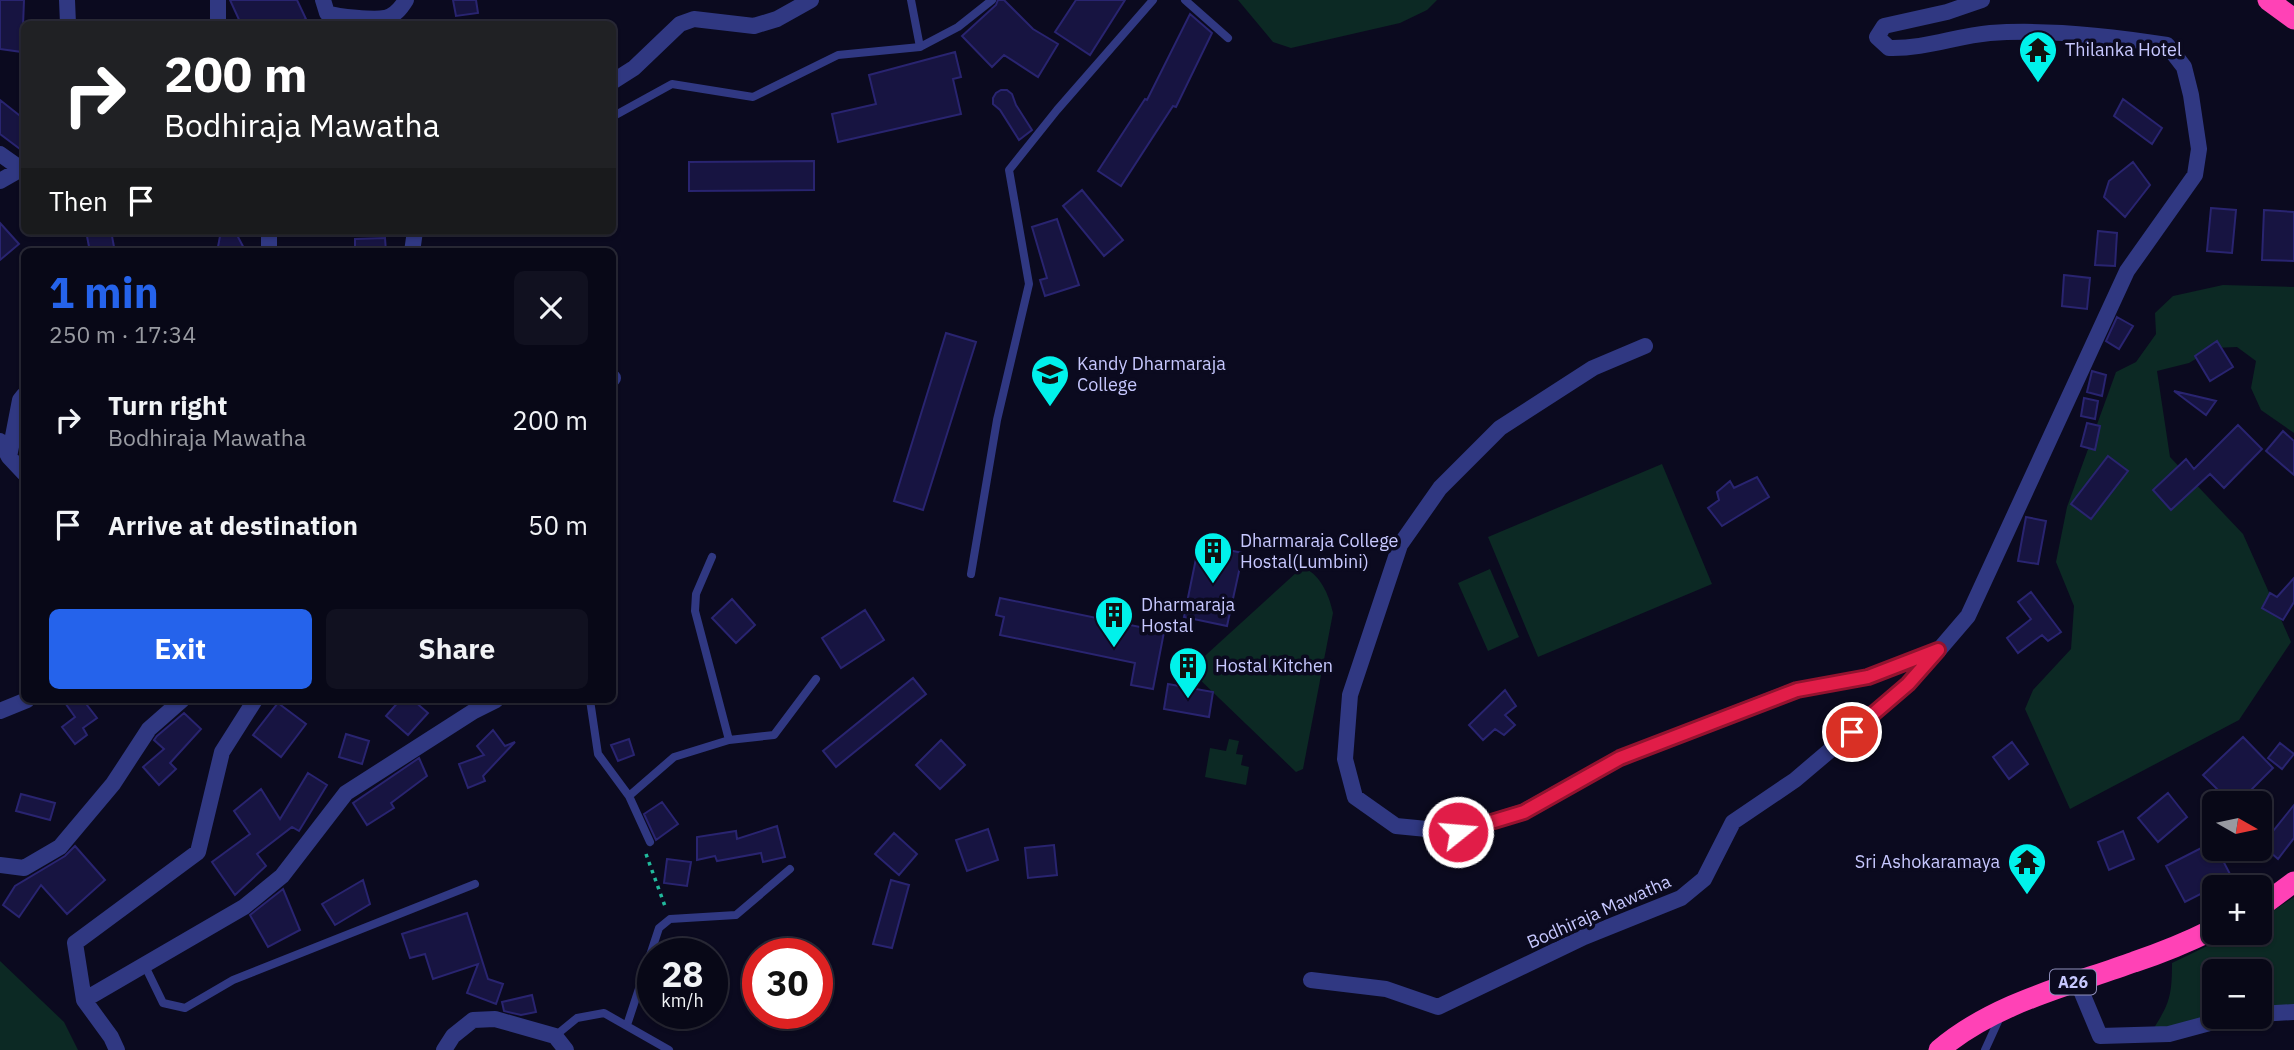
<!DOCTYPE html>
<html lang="en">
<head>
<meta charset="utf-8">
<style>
	body { margin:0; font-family:"IBM Plex Sans",sans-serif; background:#111120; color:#f1f3f6; height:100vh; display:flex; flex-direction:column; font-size:26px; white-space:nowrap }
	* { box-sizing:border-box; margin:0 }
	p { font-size:23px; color:#989aa1 }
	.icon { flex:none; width:38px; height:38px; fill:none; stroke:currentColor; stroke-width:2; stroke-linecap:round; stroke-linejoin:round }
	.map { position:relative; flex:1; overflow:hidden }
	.details { position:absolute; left:21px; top:248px; width:595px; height:455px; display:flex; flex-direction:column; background:#080817; border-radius:10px; box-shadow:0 2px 5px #0004,0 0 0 2px #292936 }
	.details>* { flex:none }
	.banner { position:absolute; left:21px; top:21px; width:595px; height:214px; border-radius:10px; box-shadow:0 2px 5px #0004,0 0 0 2px #292936; background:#202124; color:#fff; overflow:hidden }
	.needle { width:46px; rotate:99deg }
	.tools { position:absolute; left:2202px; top:791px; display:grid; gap:14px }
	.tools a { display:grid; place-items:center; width:70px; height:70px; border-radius:10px; background:#080817; box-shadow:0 2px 5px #0004,0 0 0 2px #292936; font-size:35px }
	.speed { position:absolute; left:637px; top:938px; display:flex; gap:14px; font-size:35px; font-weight:700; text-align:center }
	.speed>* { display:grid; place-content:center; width:91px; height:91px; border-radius:50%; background:#080817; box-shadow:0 2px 5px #0004,0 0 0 2px #292936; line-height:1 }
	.speed small { font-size:18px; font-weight:400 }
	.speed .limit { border:10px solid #d22; background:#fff; color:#111 }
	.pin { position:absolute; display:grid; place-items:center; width:60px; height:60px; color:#fff; margin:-30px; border:4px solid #fff; border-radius:50%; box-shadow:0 2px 7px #0007 }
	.me { position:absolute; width:77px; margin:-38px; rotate:73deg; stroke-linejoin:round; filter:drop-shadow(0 0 5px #0008) }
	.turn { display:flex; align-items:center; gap:24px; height:147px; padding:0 28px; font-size:32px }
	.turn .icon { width:91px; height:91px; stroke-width:2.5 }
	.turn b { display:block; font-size:49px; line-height:60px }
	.then { display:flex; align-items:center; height:66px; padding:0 28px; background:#0003; gap:14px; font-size:26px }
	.round { display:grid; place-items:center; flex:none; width:74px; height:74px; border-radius:10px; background:#111120 }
	.summary { display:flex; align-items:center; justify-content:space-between; height:119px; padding:0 28px }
	h1 { font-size:42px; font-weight:700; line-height:52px; color:#2563eb }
	.action { display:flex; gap:14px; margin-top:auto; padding:14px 28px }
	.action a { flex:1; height:80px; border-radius:10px; background:#2563eb; color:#fff; font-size:28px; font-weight:700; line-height:80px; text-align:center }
	.action a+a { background:#111120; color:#f1f3f6 }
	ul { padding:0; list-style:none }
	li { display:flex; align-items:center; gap:21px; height:105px; padding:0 28px }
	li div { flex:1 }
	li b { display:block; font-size:26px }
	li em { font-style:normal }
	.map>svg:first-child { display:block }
	.green { fill:#0c2924 }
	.building { fill:#171441; stroke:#292470; stroke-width:2 }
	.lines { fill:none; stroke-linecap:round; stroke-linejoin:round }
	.path { stroke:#21b99c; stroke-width:3.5; stroke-dasharray:3.5 5; stroke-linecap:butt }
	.lane { stroke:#303882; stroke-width:8 }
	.street { stroke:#303882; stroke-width:16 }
	.highway { stroke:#ff42b6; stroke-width:21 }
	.route-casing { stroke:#92132f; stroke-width:18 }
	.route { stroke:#e11d48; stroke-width:12 }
	.labels { text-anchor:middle; stroke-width:7; stroke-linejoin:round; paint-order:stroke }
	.shield { fill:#0b0a1f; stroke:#8f8fbc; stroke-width:2 }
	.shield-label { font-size:16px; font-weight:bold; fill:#c7c8ff }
	.poi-label { font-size:18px; fill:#c7c8ff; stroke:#0b0a1f; text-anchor:start }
	.street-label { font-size:18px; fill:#c7c8ff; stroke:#0b0a1f }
</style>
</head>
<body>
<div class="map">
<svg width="2294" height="1050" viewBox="0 0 2294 1050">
	<rect width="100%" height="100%" fill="#0b0a1f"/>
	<path class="green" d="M1238,0h199l-10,10 -27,13 -109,25 -18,-6z
		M2223,285l71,2v146l-33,-23 -10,-22 5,-27 -19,-14 -23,1 -25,15 -32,8 13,86 73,77 48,108 -52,78 -169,89 -45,-100 8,-19 38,-41 3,-43 -18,-44 11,-55 49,-135 20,-10 20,-28 -1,-21 18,-17z
		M1662,464l50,120 -174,73 -50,-120z
		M1490,569l29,68 -31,14 -30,-68z
		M1308,570c14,8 22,28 25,43l-30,156 -7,3 -102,-98 2,-10 101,-92z
		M1229,739l10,2 -3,13 7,1 -2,10 8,2 -3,18 -41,-8 5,-29 16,3z
		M2294,897v115l-35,2v-43h-45v46l-64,17c19,-29 22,-36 22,-71l62,-30h25v-13z
		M0,961l64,61 14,28h-78z"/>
	<path class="building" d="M0,0h24l-2,52 -22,-3z
		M230,0h67l9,19 -12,5h-53z
		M453,0h23l2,13 -22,3z
		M998,0h6l29,29 25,15 -20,33 -34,-22 -12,12 -30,-31 34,-31z
		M1076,0h49l-35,55 -35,-23z
		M1190,14l22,19 -36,74 -3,-1 -52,80 -23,-15 47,-72 2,1z
		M955,52l6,25 -8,2 8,35 -123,28 -6,-28 44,-10 -7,-29z
		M1001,90h6l5,4 4,11 16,25 -13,10 -19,-30 -7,-6v-6l3,-5z
		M2123,99l39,29 -10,16 -38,-28z
		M0,100l24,19v33l-24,-18z
		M814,161v29l-125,1v-29z
		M2133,162l17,23 -25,32 -21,-20 5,-16z
		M1082,190l41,50 -19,16 -41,-50z
		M2211,208l25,2 -4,43 -25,-2z
		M2264,210l30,2v49l-32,-1z
		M1057,219l22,66 -34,11 -5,-16 7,-2 -15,-51z
		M0,223l19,21 -19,16z
		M86,231h25l4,21h-25z
		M221,231h8l8,4 9,17h-29z
		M2098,231l19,2 -2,33 -20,-1z
		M385,238l1,14h-31v-13z
		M2064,275l26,3 -3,31 -25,-3z
		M2117,317l16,9 -14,23 -13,-8z
		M946,333l30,9 -53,168 -29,-9z
		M2217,341l16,26 -23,14 -15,-25z
		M2092,371l14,4 -4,21 -15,-4z
		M2174,391l42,10 -10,14z
		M2084,398l14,3 -3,18 -14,-3z
		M2087,423l13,3 -5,24 -14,-4z
		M2238,425l24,24 -38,39 -14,-14 -39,36 -18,-20 33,-31 8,10z
		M2283,431l11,10v34l-28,-24z
		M2108,456l20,15 -37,48 -20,-15z
		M1757,477l12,20 -47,29 -14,-18 11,-8 -2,-8 13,-11 4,7z
		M2026,517l20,4 -8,43 -20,-3z
		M1199,544l44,9 -16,73 -43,-9z
		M2294,578v24l-11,18 -21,-12 8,-15 7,4z
		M2031,592l30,40 -13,9 -6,-6 -24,18 -11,-15 24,-19 -13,-17z
		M1000,598l164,34 -11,57 -22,-4 4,-22 -135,-28 4,-18 -8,-2z
		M732,599l23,26 -19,18 -24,-25z
		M865,610l19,30 -43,28 -19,-30z
		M913,678l13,16 -90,73 -13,-16z
		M1168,684l45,8 -4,25 -45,-8z
		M1505,690l11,16 -11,9 10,10 -11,10 -9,-6 -12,11 -14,-15z
		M63,700h20l14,18 -14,10 4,7 -12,9 -13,-17 13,-10z
		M400,700h13l15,13 -20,22 -22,-19z
		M278,703l28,21 -25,33 -28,-22z
		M184,713l17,16 -31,34 6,6 -17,16 -16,-18 21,-18 -10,-9 3,-4z
		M493,730l12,16 10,-4 -32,34 2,5 -17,7 -9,-24 25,-9 -7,-9z
		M346,734l23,7 -7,23 -23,-7z
		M2243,737l30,31 -35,35h-7l-28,-28z
		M629,739l5,16 -16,6 -7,-16z
		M941,740l24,25 -25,24 -24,-24z
		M2012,742l16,22 -19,15 -16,-22z
		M2280,743l14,11 -12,15 -14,-11z
		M419,758l8,18 -36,27 3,5 -27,17 -14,-22z
		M308,773l19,12 -28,46 -7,-4 -35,27 9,12 -31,29 -23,-33 38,-28 -16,-23 27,-22 19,30z
		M2168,793l19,24 -29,25 -20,-24z
		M21,794l34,9 -5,17 -34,-9z
		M662,802l16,22 -22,16 -12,-26z
		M2294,805v33l-16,21 -16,-14z
		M777,826l8,31 -22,5 -2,-9 -44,8 -2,-5 -18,4v-23l39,-6 1,8z
		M988,829l10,31 -31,11 -11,-31z
		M2123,831l11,28 -25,11 -11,-28z
		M894,833l23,21 -18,21 -24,-21z
		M2213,842l1,7h3l15,29 -47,24 -19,-36z
		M1054,845l3,30 -29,3 -3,-30z
		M75,846l30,34 -38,34 -26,-29 -22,32 -16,-12 12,-19 50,-30z
		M667,859l24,3 -4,24 -23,-3z
		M363,880l7,24 -35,21 -13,-21z
		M891,880l18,5 -17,63 -19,-4z
		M283,889l17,41 -32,17 -18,-32z
		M467,913l21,66 15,5 -7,20 -29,-11 11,-29 -45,15 -8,-25 -15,4 -8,-24z
		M532,995l4,17 -15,3 -17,-4 -2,-9z"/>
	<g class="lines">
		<path class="path" d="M646,854l20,55"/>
		<path class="lane" d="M911,0l9,47
			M1185,0l43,38
			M612,117l60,-33 81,13 85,-42 82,-8 38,-20 34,-27
			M712,557l-16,37 -1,17 34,129
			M971,574l26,-154 32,-136 -20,-114 48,-60 96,-110
			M590,700l8,54 31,42 21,46
			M629,796l45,-39 55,-17 45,-5 42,-56
			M145,966l18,37 22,5 48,-28 242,-96
			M627,1025l32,-97 11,-9 66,-4 54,-46
			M555,1036l22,-18 27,-5 65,37
			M1985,1050l15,-33"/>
		<path class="street" d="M67,0l1,24
			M323,0l4,13c12,4 46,7 58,5 10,-2 16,-10 21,-18
			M218,24v-24
			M612,82l22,-14 46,-44 14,-5 60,7 23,-7 34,-19
			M0,154l24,17
			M0,181l21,-12
			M269,231v21
			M412,252l3,-21
			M1645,346l-52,22 -93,60 -60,60 -40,57 -50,150 -5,64 10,38 41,29 62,6 65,-20 97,-54 176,-68 72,-13 70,-26 30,-35 159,-345 68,-96 4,-26 -8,-54 -7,-28 -17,-22c-56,-9 -120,-16 -177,-12 -34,3 -65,16 -101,15l-12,-11 7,-11 63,-14 35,-12
			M612,379l1,-1
			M0,441l9,16 15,16
			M9,457l11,-57 4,-5
			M0,711l27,-11
			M0,865l24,3 36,-21 53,-63 36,-55 33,-29
			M1311,980l75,9 52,18 146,-70 97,-39 23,-19 29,-57 62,-42 113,-96 28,-32
			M2077,981l23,55 69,-2 63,-17
			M84,1000l160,-93 38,-31 64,-83 128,-82 22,-11
			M2259,1014l35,-2
			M117,1050l-6,-13 -27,-37 -9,-57 123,-91 24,-100 33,-52
			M444,1050l9,-14 20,-16 22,-1 60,17 11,14"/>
		<path class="highway" d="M2268,0l26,19
			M2259,908l35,-26
			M1939,1050c55,-47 129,-64 195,-88 27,-9 54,-20 80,-33"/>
	</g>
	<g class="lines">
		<defs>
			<path id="route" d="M1458,832l66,-20 96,-54 177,-68 71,-13 70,-27 -30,34 -56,48"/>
		</defs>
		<use href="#route" class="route-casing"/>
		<use href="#route" class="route"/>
	</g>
	<defs>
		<symbol id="temple-pin" viewBox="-11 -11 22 30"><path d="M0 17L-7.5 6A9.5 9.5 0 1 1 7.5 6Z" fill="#00f2eb" stroke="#0b0a1f"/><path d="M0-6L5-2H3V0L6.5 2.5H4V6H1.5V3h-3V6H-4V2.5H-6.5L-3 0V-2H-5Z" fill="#111"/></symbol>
		<symbol id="school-pin" viewBox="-11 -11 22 30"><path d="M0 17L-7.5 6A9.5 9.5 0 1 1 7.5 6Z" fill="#00f2eb" stroke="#0b0a1f"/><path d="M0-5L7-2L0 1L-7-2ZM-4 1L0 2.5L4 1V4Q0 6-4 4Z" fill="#111"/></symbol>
		<symbol id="building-pin" viewBox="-11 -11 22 30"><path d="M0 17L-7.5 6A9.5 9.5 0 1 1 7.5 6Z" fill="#00f2eb" stroke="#0b0a1f"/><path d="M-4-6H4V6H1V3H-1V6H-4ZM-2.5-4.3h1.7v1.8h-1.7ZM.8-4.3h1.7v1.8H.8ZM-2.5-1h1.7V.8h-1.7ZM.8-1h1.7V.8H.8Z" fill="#111"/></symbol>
	</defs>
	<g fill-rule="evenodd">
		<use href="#temple-pin" x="2016" y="28" width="44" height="60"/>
		<use href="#school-pin" x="1028" y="352" width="44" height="60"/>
		<use href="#building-pin" x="1191" y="529" width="44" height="60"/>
		<use href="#building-pin" x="1092" y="593" width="44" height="60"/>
		<use href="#building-pin" x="1166" y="644" width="44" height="60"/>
		<use href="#temple-pin" x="2005" y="840" width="44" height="60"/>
	</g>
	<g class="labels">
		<rect class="shield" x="2050" y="969.5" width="46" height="25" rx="5"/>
		<g class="shield-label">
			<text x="2073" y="988">A26</text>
		</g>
		<g class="poi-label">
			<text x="2065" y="56">Thilanka Hotel</text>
			<text x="1077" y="370">Kandy Dharmaraja<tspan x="1077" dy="21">College</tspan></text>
			<text x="1240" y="547">Dharmaraja College<tspan x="1240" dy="21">Hostal(Lumbini)</tspan></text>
			<text x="1141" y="611">Dharmaraja<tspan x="1141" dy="21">Hostal</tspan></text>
			<text x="1215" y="672">Hostal Kitchen</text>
			<text x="2000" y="868" text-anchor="end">Sri Ashokaramaya</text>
		</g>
		<g class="street-label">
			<text transform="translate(1599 912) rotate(-24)" y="6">Bodhiraja Mawatha</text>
		</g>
	</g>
</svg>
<div class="tools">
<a><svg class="needle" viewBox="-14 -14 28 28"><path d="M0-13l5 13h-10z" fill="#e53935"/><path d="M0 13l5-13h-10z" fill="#989aa1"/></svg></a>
<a>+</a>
<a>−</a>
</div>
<div class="speed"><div>28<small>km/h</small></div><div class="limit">30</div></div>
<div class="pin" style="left:1852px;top:732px;background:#d93025"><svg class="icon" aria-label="arrive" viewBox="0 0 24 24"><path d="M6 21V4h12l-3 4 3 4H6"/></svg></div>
<svg class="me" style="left:1458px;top:832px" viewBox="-20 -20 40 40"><circle r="17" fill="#e11d48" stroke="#fff" stroke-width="3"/><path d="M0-11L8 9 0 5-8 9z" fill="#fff"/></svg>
<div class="banner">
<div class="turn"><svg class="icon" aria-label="right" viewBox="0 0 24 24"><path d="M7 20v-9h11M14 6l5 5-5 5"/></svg><div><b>200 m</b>Bodhiraja Mawatha</div></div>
<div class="then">Then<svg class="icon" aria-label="arrive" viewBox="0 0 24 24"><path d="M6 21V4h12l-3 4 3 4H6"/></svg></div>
</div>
<section class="details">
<div class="summary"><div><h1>1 min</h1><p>250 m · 17:34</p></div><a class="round"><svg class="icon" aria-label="close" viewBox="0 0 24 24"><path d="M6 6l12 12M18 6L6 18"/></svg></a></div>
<ul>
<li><svg class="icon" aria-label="right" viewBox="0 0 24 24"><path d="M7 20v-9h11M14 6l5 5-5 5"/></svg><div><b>Turn right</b><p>Bodhiraja Mawatha</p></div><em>200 m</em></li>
<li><svg class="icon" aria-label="arrive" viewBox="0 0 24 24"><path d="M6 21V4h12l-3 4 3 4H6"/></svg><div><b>Arrive at destination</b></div><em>50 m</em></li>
</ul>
<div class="action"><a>Exit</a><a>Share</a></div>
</section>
</div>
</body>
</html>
